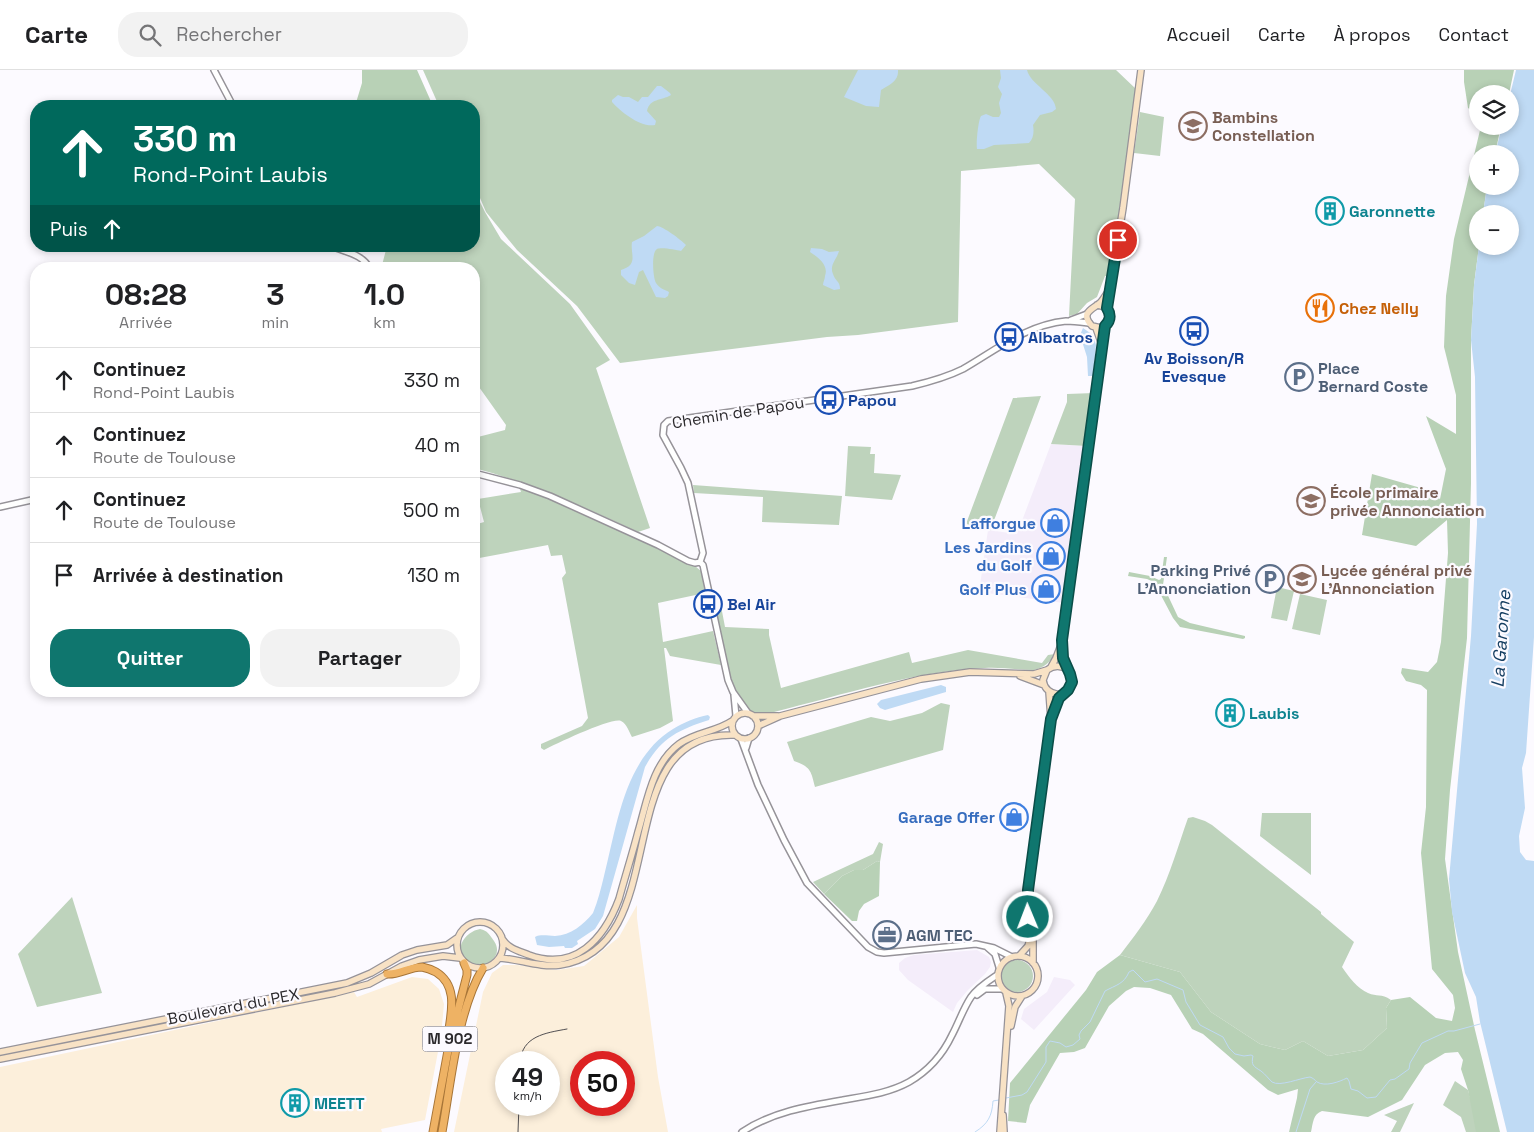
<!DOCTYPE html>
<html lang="fr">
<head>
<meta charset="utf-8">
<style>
	body { margin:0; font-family:"Space Grotesk",sans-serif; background:#f2f2f2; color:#202124; height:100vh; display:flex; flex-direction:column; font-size:19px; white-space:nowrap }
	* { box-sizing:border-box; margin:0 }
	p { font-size:16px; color:#757577 }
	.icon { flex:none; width:28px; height:28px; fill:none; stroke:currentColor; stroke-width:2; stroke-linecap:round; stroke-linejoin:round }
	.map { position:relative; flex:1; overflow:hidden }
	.side { position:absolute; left:30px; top:192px; width:450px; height:435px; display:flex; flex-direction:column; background:#fff; border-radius:20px; box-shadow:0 2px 8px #0003 }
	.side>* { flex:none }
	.guide { position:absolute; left:30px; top:30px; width:450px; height:152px; border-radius:20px; box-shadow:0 2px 8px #0003; background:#00695c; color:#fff; overflow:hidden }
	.fabs { position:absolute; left:1469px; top:15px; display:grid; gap:10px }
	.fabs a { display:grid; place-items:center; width:50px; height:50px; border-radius:50%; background:#fff; box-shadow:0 2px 8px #0003; font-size:25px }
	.speed { position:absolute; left:495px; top:981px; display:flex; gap:10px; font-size:25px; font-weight:700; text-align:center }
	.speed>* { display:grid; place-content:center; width:65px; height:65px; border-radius:50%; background:#fff; box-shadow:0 2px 8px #0003; line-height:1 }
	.speed small { font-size:12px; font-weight:400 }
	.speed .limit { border:8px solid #d22; background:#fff; color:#111 }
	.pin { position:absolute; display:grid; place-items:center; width:42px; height:42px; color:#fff; margin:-21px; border:2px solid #fff; border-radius:50%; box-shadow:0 1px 5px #0007 }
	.me { position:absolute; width:55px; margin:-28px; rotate:359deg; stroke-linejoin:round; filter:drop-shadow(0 0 4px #0008) }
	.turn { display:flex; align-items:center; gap:18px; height:105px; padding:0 20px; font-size:22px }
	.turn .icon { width:65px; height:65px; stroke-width:2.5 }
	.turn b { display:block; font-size:35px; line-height:42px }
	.then { display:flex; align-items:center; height:48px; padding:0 20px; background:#0003; gap:10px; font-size:19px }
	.eta { display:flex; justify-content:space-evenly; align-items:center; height:85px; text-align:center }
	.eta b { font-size:30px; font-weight:700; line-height:35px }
	.primary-button { display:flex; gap:10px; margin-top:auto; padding:10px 20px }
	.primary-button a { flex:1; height:58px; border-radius:20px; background:#0f766e; color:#fff; font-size:20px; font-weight:700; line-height:58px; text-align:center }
	.primary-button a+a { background:#f2f2f2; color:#202124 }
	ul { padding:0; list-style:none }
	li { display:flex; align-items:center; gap:15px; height:65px; padding:0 20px; border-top:1px solid #e0e0e0 }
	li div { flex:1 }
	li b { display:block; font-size:19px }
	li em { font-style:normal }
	header { display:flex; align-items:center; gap:30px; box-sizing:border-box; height:70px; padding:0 25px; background:#fff; border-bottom:1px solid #e0e0e0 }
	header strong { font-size:24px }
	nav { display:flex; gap:28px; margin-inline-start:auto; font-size:18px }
	.search { width:350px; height:45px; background:#f2f2f2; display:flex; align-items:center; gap:12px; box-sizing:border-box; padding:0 18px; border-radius:20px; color:#757577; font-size:19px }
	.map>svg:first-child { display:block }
	.commercial { fill:#fcefdb; fill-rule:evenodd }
	.built { fill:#f4edfa }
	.green { fill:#bed3bc }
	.forest { fill:#b8d1b6 }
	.water { fill:#bfdaf4 }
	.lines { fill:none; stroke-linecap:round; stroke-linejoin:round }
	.stream { stroke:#bfdaf4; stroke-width:1 }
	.tertiary-casing { stroke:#969399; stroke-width:8 }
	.secondary-casing { stroke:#969399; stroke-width:8 }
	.trunk-casing { stroke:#a77538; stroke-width:9 }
	.tertiary { stroke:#fff; stroke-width:5 }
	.secondary { stroke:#f8e2c5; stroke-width:5.5 }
	.trunk { stroke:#eeb264; stroke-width:7 }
	.tram { stroke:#525053; stroke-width:1 }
	.route-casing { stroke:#0a4d48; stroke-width:12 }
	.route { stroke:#0f766e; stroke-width:9 }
	.labels { text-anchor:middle; stroke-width:4.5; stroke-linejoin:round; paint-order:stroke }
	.shield { fill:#fcfaff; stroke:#6a686c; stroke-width:1 }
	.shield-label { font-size:15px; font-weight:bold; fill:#2c2a2d }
	.education-label { font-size:16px; font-weight:bold; fill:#785e54; stroke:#fcfaff; text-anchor:start }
	.culture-label { font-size:16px; font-weight:bold; fill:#0d838f; stroke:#fcfaff; text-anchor:start }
	.food-label { font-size:16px; font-weight:bold; fill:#c56008; stroke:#fcfaff; text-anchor:start }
	.transit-label { font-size:16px; font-weight:bold; fill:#164399; stroke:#fcfaff; text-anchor:start }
	.service-label { font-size:16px; font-weight:bold; fill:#4e5e75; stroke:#fcfaff; text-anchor:start }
	.street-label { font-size:16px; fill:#2c2a2d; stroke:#fcfaff }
	.shop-label { font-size:16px; font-weight:bold; fill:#366cbe; stroke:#fcfaff; text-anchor:end }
	.water-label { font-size:18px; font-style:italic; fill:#163f62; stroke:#fcfaff }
</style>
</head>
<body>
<header>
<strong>Carte</strong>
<div class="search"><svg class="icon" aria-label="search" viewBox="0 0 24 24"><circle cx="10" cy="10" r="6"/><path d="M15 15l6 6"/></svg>Rechercher</div>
<nav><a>Accueil</a><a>Carte</a><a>À propos</a><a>Contact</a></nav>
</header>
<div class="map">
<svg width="1534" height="1062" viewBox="0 0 1534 1062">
	<rect width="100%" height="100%" fill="#fcfaff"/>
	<path class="commercial" d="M637,835v13l21,159 10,55h-214l29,-140 9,-19 11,-8h14l40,5 27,-4 35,-29zM506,992h43v43h-43zM581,992h43v43h-43z
		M412,907l16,2 11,10 5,15 -3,32 -16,84 -44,9 1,3h-382v-65l354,-75 3,5z"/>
	<path class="built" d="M1051,374l33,2 -20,157 -85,-11 9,-62 29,4z
		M977,880l12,7 2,5 -1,5 -5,7 -17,16 -11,13 -4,9 -45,-32 -9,-10v-7l6,-5 9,-3z
		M1054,907l16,3 5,5 -41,45 -13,-11 3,-10 23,-17z"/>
	<path class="green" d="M423,0h693l20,19 -25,181 -3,6h-3l-8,21 -10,6 -10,11 -8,2 6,-117 -36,-35 -78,7 -3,151 -100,13 -31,2 -207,26 -43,-57 -60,-56 -31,-38 -12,-28v-78h-35z
		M1140,42l24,5 -4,39 -26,-3z
		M474,120l11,22 16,27 69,65 40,56 -14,8 54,160 -12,4c-54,-25 -107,-49 -164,-64v-30l31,-8 1,-5 -32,-45v-111h-93l6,-23h87z
		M1094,323l-7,53 -36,-2 16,-42v-8z
		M1041,326l-51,135 -24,-7 47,-126z
		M848,376l23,1 -1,7h5l-1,19 27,2 -9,25 -47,-4z
		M693,415l149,11 -3,29 -77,-3 1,-25 -69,-4z
		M520,419l18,5 27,11 130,61 6,5 2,5 4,16 -2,1 -47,10 5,39 50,-11 8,34 -51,-9 -4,-8h-2l9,73 -13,7 -28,9c-3,-5 -5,-13 -11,-16 -9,-4 -65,23 -77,29l-3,-2v-4l41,-18 6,-8 -26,-140 4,-5 -4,-18 -11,1 -3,-11 -74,14v-34l10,-3 -6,-23 43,-7z
		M1277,517l17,4 -7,30 -16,-3z
		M1300,524l27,6 -7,35 -28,-6z
		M721,536l4,21 44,2v6l12,53 128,-36 3,11 56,-13 74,13 6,-8 7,-1c-4,8 -12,14 -21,16 -16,0 -33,-3 -49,-2 -70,3 -143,27 -211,44 -6,0 -14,2 -19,1 -24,-9 -34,-76 -39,-99l2,-6z
		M941,633l9,2 -7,45 -128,37c-4,-16 -4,-20 -21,-26l-7,-19 84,-25 19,4 32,-8z
		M1262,743h49v62l-51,-39z
		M1193,747l12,4 7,4 109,87v2l33,28 -12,25c6,9 16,22 26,26 9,4 13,0 23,7l-5,8 1,20 -24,22 -35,6 -25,-15 -18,9 -25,-6 -49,-32 -31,-40 -60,-17c13,-17 27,-35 37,-54 13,-26 21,-55 31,-83z
		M879,772l4,2 -3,18 -3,-1 -14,9h-9l-12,6 -18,18 -11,-12 60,-28z
		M72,827l30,96 -65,14 -19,-53z
		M480,859c8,2 9,5 14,12 13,19 -19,34 -31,16 -8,-12 5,-26 17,-28z
		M1001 906a16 16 0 1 1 32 0a16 16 0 1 1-32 0Z
		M1455,1011l13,9 11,42h-13l-5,-15 -18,-12z
		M1414,1033l-14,29h-9l6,-11 -13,-6z"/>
	<path class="forest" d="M362,0h55l16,36h-78l7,-23z
		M1514,0l-5,24h-31l-1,20 -9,-6 -4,-26v-12z
		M1481,56h20l-6,28h-17v32h9l-4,28h-5v32h1l-5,39 -3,55v143l-4,155 -17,152 -5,69 13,93 17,78 25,102h-24l-8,-42 -7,-21 2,-9 -5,-8 -13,1 -20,12 -23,35 -34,17 -46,-6c-9,3 -9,12 -11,21h-22l8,-34 1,-9 -20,6 -10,-5 -65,-56 -11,-5 -21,-34 -21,-7 -16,-1 -8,4 -17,15 -24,42 -11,4 -14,1 -30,52 -4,18 -18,-2 2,-38 76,-93 11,-18 23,-17 60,17 31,40 49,32 25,6 18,-9 25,15 35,-6 24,-22 -1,-20 5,-8 19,-3 26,21 16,3 3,-13 -2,-13 -21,-26 -11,-116 5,-46 1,-117 -6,-5 -15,-4 -5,-8 1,-5 26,4 9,-10 4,-20 7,-89 -1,-33 -31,26 -54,-11 10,-61 56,16 12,9 6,-30 -20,-53 30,18v-39l-12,-48 2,-51 8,-57z
		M1164,487h3l-4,28 15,32 12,6 55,13v2l-2,1 -63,-12 -7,-9 -19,-36 -7,-3 -19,-3 1,-4 21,4 9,4 2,-1z
		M877,791l3,1 -1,34 -15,8 -5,7 -2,10h-5l-28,-27 18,-18 12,-6h9z"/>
	<path class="water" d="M858,0h40c1,11 -9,15 -17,20l-2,17 -13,-1 -22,-9z
		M1000,0h27c3,14 28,24 29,39l-4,3 -12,3 -7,10c1,6 1,13 -4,18l-35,2 -10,4h-7c-1,-5 1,-28 4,-33l5,-2 7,3h6l2,-4 -2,-10 3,-9 -4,-7 3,-9z
		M1516,0h18v567l-8,116 -4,15 3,40 -6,28 1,16 6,8 8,1v271h-27l-27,-110 -4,-25 -11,-24 -13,-61 -3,-33 22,-243 6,-112 -2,-147 -4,-37 3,-55 5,-39h31v-32h-27l4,-28h23v-32h-15l7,-28h8v-31z
		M657,16h4l9,7 1,2c-10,6 -21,3 -24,16l9,10 -1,4c-14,3 -34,-13 -43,-23v-2l6,-5 5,2h6l9,5 4,-5h6z
		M657,156c7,1 23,13 29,19l-5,6c-5,-1 -19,-4 -24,-2 -6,3 -4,29 -1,34 4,6 8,6 13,9l-1,4 -3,2 -9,-1 -13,-27 -4,2 -4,13 -6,-2 -8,-8v-5c18,-5 9,-16 11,-28l12,-6z
		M811,178l11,1 7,3 10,-1c-2,8 -10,14 -6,23 2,7 7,7 7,15l-6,1 -11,-5c0,-3 2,-6 2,-9 4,-11 -7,-19 -15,-24z
		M1083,258l10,7 3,10 -3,31h-5l-1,-19 -7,-22z
		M941,615l5,2v5l-61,18 -5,-2 -3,-4 4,-4z
		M708,645l2,2 -1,3c-31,10 -48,18 -64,47l-42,149 -8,13 -18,12 1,3 -6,4h-7l-1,-2 -15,1 -12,-2 -2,-8c6,-3 13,-1 20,-1 16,-1 28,-11 38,-23 5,-12 8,-25 11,-37 13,-50 20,-117 69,-147 10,-6 23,-12 35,-14z"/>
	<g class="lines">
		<path class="stream" d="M1006,1028l16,-3 5,-3 19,-30v-15l4,-6 10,2 6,4 7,-2 7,-6 -1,-4 2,-4 9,-9 15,-31c11,-6 19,-7 24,-19l4,-2 12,12 12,-3 26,11 3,12 14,23 23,12 6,11 6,6 9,2 7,-1 2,1c-2,9 0,10 8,15 4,3 7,7 11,11 8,5 28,-4 38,-5 3,1 5,3 7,5 8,5 22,0 30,-4l2,3 2,8 7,2 9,7 9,-1 14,-17 5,-1 14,-10 1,-6 12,-20 26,-12h6l26,-7
			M975,1062c13,-8 17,-16 18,-31l6,-1
			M1296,1062l14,-43 6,-7"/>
		<defs>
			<path id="tertiary" d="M214,0l19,36
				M331,176c14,6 32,8 39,23
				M1071,250l16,-6
				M474,403l46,12 30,11 108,49 30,16 7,2 5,-1
				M0,437l36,-8
				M700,492l3,-9 -15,-70 -7,-15 -18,-33 1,-10 4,-4 244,-35c17,-4 35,-9 51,-17 33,-19 63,-44 103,-48 8,0 15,1 23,2
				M700,492l3,3 25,115 5,12 15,21
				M734,625l2,21
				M741,669l17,46 26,55 23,43 61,64 9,5 7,1 92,-9 18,4 18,9
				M746,678l3,-10
				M987,877l8,7 4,13
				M977,925l8,-6h16
				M742,1062c30,-20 66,-26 101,-32 23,-4 46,-7 66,-18 19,-11 34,-28 43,-47 7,-13 11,-26 19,-38 6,-9 17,-16 26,-22"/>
			<path id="secondary" d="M1097,235c7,1 9,3 13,8l-2,10 -7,5 -9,-2c-12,-13 -1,-16 8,-23 3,-3 5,-7 8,-11
				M1107,238l16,-100 18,-138
				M1096,258l6,17
				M1063,574c0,5 0,11 0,16 2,8 9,13 8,22 -1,17 -26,16 -28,-2l4,-10c7,-5 14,-5 21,0
				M1051,597l5,-9 7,-18 42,-314
				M1020,606l24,9
				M732 656a13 13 0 1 1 26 0a13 13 0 1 1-26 0Z
				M753,646h25
				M1052,647l10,-23
				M758,656l22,-10 141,-37 49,-7 64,2 13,-4
				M457 875a23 23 0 1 1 46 0a23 23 0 1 1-46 0Z
				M503,870c6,9 16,11 26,15 46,17 75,-16 90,-56 6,-22 13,-44 19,-67 9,-30 14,-68 41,-88 16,-12 37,-12 53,-23
				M998 906a20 20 0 1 1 40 0a20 20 0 1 1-40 0Z
				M1019,886l9,-10 2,-7
				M500,888c19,1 40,10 60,7 119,-18 43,-235 175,-230
				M1033,893v-22l-6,-35 1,-16 23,-171 -2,-27
				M1011,956l4,-19 7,-11
				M0,982l347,-69 24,-10 31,-18 15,-5 30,-5 10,-7
				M0,989l335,-66 34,-9 33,-18 17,-6 24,-4 17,2
				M1003,1045l1,17
				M1000,1062l9,-126 -3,-13"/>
			<path id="trunk" d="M387,904c12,1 22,-7 35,-7 5,1 10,3 14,5 21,13 16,37 13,57
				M433,1062l16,-87 18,-70v-5l-3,-7
				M442,1062c9,-49 15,-121 41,-164"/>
		</defs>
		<use href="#tertiary" class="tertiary-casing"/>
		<use href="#secondary" class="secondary-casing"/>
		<use href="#trunk" class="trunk-casing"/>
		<use href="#tertiary" class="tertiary"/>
		<use href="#secondary" class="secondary"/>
		<use href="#trunk" class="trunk"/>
		<path class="tram" d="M520,992c2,-26 25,-29 47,-33
			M518,1062l1,-27"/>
	</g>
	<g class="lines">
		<defs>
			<path id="route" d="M1028,847v-27l23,-171 8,-21 9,-8 4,-8 -2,-8 -7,-16 -1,-18 43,-314c6,-6 6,-11 2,-18l11,-68"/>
		</defs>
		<use href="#route" class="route-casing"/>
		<use href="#route" class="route"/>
	</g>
	<defs>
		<symbol id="school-ring" viewBox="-11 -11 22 22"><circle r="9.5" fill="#fcfaff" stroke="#8d6e63" stroke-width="1.5"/><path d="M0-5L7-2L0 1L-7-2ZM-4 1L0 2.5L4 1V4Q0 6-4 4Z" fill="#8d6e63"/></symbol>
		<symbol id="building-ring" viewBox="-11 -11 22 22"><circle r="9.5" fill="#fcfaff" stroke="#0f9aa8" stroke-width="1.5"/><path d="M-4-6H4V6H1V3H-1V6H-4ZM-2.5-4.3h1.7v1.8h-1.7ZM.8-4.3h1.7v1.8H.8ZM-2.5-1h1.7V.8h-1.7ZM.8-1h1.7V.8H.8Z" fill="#0f9aa8"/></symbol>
		<symbol id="restaurant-ring" viewBox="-11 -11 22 22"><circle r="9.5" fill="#fcfaff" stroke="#e8710a" stroke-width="1.5"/><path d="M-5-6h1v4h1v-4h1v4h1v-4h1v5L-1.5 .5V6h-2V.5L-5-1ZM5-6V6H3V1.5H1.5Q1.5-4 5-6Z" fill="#e8710a"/></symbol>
		<symbol id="bus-ring" viewBox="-11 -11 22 22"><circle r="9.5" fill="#fcfaff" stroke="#1a4fb4" stroke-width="1.5"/><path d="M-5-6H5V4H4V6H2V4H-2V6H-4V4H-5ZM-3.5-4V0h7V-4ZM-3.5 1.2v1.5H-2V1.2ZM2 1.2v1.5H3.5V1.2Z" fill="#1a4fb4"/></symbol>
		<symbol id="parking-ring" viewBox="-11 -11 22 22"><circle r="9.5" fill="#fcfaff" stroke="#5c6f8a" stroke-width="1.5"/><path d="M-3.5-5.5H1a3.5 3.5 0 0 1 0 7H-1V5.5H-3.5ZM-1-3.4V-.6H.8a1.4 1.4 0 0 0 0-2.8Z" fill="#5c6f8a"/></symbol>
		<symbol id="shop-ring" viewBox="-11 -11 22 22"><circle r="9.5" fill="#fcfaff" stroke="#3f7fe0" stroke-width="1.5"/><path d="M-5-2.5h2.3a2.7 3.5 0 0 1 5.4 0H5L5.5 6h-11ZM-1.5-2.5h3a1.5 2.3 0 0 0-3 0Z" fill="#3f7fe0"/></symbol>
		<symbol id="office-ring" viewBox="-11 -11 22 22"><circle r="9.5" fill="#fcfaff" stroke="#5c6f8a" stroke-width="1.5"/><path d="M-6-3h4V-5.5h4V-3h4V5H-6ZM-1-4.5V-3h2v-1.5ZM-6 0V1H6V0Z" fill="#5c6f8a"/></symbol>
	</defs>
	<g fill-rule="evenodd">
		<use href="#school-ring" x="1177" y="40" width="32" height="32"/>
		<use href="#building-ring" x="1314" y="125" width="32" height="32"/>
		<use href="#restaurant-ring" x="1304" y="222" width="32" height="32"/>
		<use href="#bus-ring" x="1178" y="245" width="32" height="32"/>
		<use href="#bus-ring" x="993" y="251" width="32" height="32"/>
		<use href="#parking-ring" x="1283" y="291" width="32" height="32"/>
		<use href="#bus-ring" x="813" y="314" width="32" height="32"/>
		<use href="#school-ring" x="1295" y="415" width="32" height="32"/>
		<use href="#shop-ring" x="1039" y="437" width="32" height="32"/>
		<use href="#shop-ring" x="1035" y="470" width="32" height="32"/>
		<use href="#parking-ring" x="1254" y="493" width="32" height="32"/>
		<use href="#school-ring" x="1286" y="493" width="32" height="32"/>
		<use href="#shop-ring" x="1030" y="503" width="32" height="32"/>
		<use href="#bus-ring" x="692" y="518" width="32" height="32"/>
		<use href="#building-ring" x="1214" y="627" width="32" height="32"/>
		<use href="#shop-ring" x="998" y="731" width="32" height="32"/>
		<use href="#office-ring" x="871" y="849" width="32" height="32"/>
		<use href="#building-ring" x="279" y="1017" width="32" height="32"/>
	</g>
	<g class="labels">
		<rect class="shield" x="422.5" y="956.5" width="55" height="25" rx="4"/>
		<g class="shield-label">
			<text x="450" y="974">M 902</text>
		</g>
		<g class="education-label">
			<text x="1212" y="53">Bambins<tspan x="1212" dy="18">Constellation</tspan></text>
			<text x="1330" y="428">École primaire<tspan x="1330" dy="18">privée Annonciation</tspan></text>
			<text x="1321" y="506">Lycée général privé<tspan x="1321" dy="18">L'Annonciation</tspan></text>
		</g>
		<g class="culture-label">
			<text x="1349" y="147">Garonnette</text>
			<text x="1249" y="649">Laubis</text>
			<text x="314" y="1039">MEETT</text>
		</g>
		<g class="food-label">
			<text x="1339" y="244">Chez Nelly</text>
		</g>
		<g class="transit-label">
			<text x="1028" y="273">Albatros</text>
			<text x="1194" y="294" text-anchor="middle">Av Boisson/R<tspan x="1194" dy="18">Evesque</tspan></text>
			<text x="848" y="336">Papou</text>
			<text x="727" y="540">Bel Air</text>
		</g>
		<g class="service-label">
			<text x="1318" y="304">Place<tspan x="1318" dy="18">Bernard Coste</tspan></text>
			<text x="1251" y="506" text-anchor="end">Parking Privé<tspan x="1251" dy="18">L'Annonciation</tspan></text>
			<text x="906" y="871">AGM TEC</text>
		</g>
		<g class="street-label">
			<text transform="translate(738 342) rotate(-9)" y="6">Chemin de Papou</text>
			<text transform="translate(233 936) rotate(-11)" y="6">Boulevard du PEX</text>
		</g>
		<g class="shop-label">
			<text x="1036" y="459">Lafforgue</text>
			<text x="1032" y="483">Les Jardins<tspan x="1032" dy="18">du Golf</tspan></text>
			<text x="1027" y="525">Golf Plus</text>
			<text x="995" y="753">Garage Offer</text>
		</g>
		<g class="water-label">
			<text transform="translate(1501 569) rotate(-86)" y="6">La Garonne</text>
		</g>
	</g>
</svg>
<div class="fabs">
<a><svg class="icon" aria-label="layers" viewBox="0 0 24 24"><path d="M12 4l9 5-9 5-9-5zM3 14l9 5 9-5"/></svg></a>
<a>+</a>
<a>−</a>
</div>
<div class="speed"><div>49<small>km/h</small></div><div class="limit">50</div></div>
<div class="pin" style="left:1118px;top:170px;background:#d93025"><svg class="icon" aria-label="arrive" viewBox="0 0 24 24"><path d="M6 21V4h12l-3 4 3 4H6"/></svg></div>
<svg class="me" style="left:1028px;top:847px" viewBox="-20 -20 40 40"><circle r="17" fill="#0f766e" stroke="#fff" stroke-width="3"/><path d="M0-11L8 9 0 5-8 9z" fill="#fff"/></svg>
<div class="guide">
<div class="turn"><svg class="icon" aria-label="ahead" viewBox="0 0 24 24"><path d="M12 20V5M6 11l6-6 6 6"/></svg><div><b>330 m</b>Rond-Point Laubis</div></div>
<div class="then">Puis<svg class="icon" aria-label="ahead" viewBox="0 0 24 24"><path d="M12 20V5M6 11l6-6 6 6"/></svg></div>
</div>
<section class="side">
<div class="eta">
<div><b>08:28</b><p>Arrivée</p></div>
<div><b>3</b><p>min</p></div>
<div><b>1.0</b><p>km</p></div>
</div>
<ul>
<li><svg class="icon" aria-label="ahead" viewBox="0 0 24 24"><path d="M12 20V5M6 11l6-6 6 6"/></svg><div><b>Continuez</b><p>Rond-Point Laubis</p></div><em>330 m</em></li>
<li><svg class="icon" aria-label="ahead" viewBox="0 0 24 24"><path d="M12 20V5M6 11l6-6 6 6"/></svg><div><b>Continuez</b><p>Route de Toulouse</p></div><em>40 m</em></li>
<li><svg class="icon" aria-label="ahead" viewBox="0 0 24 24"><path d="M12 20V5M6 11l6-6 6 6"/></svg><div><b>Continuez</b><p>Route de Toulouse</p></div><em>500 m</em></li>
<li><svg class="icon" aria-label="arrive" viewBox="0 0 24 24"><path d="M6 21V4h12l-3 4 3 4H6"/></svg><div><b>Arrivée à destination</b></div><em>130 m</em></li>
</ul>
<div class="primary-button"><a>Quitter</a><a>Partager</a></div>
</section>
</div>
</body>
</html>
